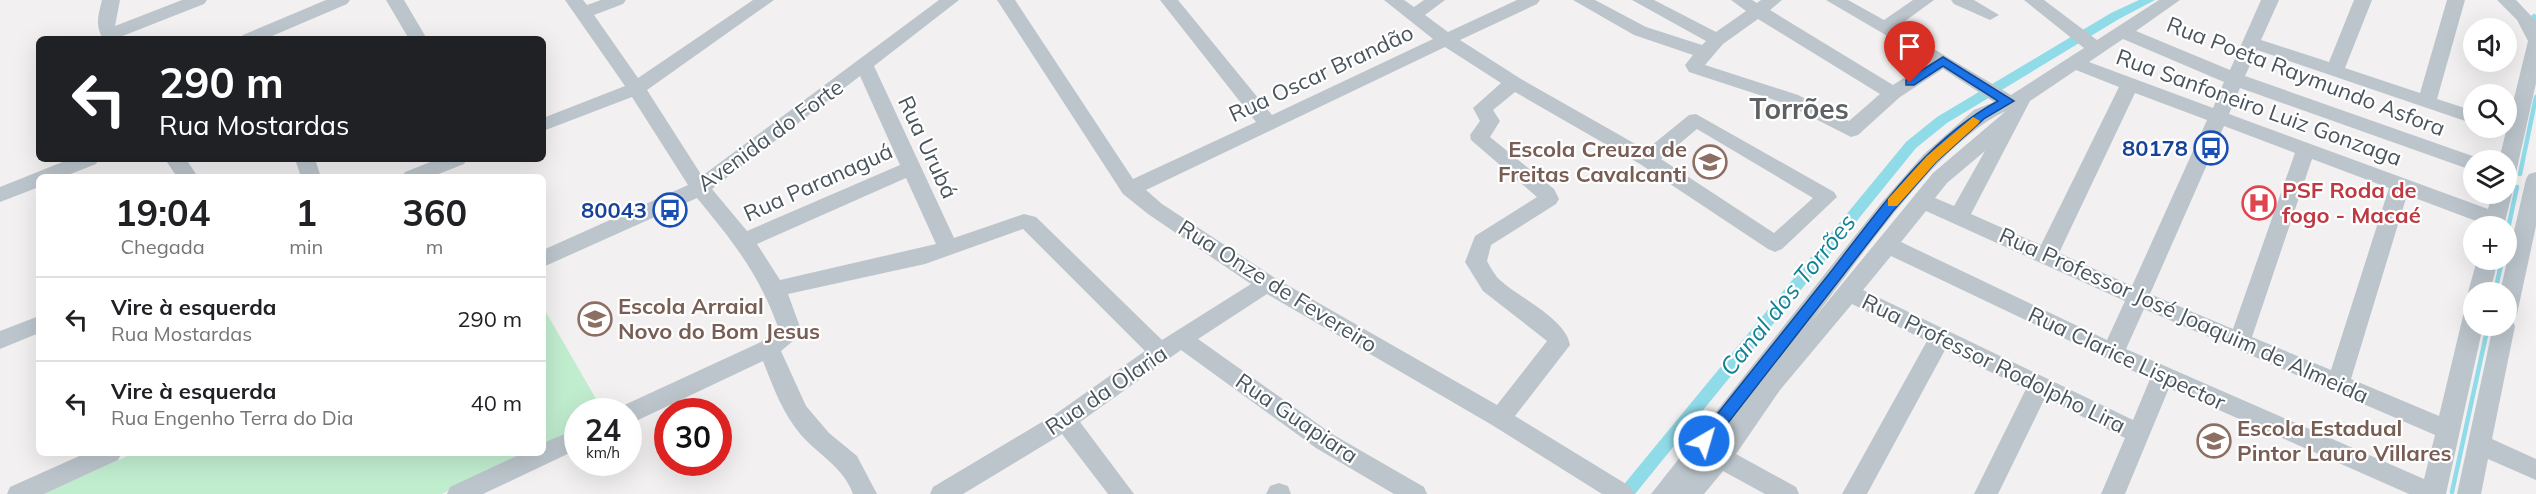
<!DOCTYPE html>
<html lang="pt">
<head>
<meta charset="utf-8">
<style>
	body { margin:0; font-family:Mulish,sans-serif; background:#f6f6f6; color:#202124; height:100vh; display:flex; flex-direction:column; font-size:22px; white-space:nowrap }
	* { box-sizing:border-box; margin:0 }
	p { font-size:20px; color:#757577 }
	.icon { flex:none; width:33px; height:33px; fill:none; stroke:currentColor; stroke-width:2; stroke-linecap:round; stroke-linejoin:round }
	.map { position:relative; flex:1; overflow:hidden }
	.panel { position:absolute; left:36px; top:174px; width:510px; height:282px; display:flex; flex-direction:column; background:#fff; border-radius:9px; box-shadow:0 6px 24px #0002 }
	.panel>* { flex:none }
	.hud { position:absolute; left:36px; top:36px; width:510px; height:126px; border-radius:9px; box-shadow:0 6px 24px #0002; background:#202124; color:#fff; overflow:hidden }
	.controls { position:absolute; left:2463px; top:18px; display:grid; gap:12px }
	.controls a { display:grid; place-items:center; width:54px; height:54px; border-radius:50%; background:#fff; box-shadow:0 6px 24px #0002; font-size:30px }
	.speed { position:absolute; left:564px; top:398px; display:flex; gap:12px; font-size:30px; font-weight:700; text-align:center }
	.speed>* { display:grid; place-content:center; width:78px; height:78px; border-radius:50%; background:#fff; box-shadow:0 6px 24px #0002; line-height:1 }
	.speed small { font-size:15px; font-weight:400 }
	.speed .limit { border:9px solid #d22; background:#fff; color:#111 }
	.pin { position:absolute; display:grid; place-items:center; width:51px; height:51px; color:#fff; margin:-62px -26px; border-radius:50% 50% 50% 0; rotate:-45deg; box-shadow:0 0 6px #0007 }
	.pin .icon { rotate:45deg }
	.me { position:absolute; width:66px; margin:-33px; rotate:38deg; stroke-linejoin:round; filter:drop-shadow(0 0 4px #0008) }
	.turn { display:flex; align-items:center; gap:21px; height:126px; padding:0 24px; font-size:27px }
	.turn .icon { width:78px; height:78px; stroke-width:2.5 }
	.turn b { display:block; font-size:42px; line-height:51px }
	.eta { display:flex; justify-content:space-evenly; align-items:center; height:102px; text-align:center }
	.eta b { font-size:36px; font-weight:700; line-height:42px }
	ul { padding:0; list-style:none }
	li { display:flex; align-items:center; gap:18px; height:84px; padding:0 24px; border-top:2px solid #e0e0e0 }
	li div { flex:1 }
	li b { display:block; font-size:22px }
	li em { font-style:normal }
	.map>svg:first-child { display:block }
	.green { fill:#c1edcf }
	.lines { fill:none; stroke-linecap:round; stroke-linejoin:round }
	.stream { stroke:#90dbe8; stroke-width:4.5 }
	.canal { fill:#90dbe8; fill-rule:evenodd }
	.minor { fill:#bcc5cc; fill-rule:evenodd }
	.route { fill:#1a73e8; stroke:#114b97; stroke-width:1.5 }
	.slow { fill:#f59e0b }
	.labels { text-anchor:middle; stroke-width:4.5; stroke-linejoin:round; paint-order:stroke }
	.street-label { font-size:22px; fill:#49545c; stroke:#fff }
	.transit-label { font-size:22px; font-weight:bold; fill:#164399; stroke:#fff; text-anchor:end }
	.education-label { font-size:22px; font-weight:bold; fill:#785e54; stroke:#fff; text-anchor:start }
	.health-label { font-size:22px; font-weight:bold; fill:#be3a42; stroke:#fff; text-anchor:start }
	.water-label { font-size:24px; font-style:italic; fill:#148295; stroke:#fff }
	.district-label { font-size:28px; font-weight:bold; fill:#5d6164; stroke:#fff }
</style>
</head>
<body>
<div class="map">
<svg width="2536" height="494" viewBox="0 0 2536 494">
	<rect width="100%" height="100%" fill="#f2f0f0"/>
	<path class="green" d="M543,307l60,104h-25l-1,16 -34,17z
		M134,453h391l-83,41h-399z"/>
	<g class="lines">
		<path class="stream" d="M2534,16l2,3
			M2520,174l16,-77
			M2506,238l11,-51
			M2495,292l7,-32
			M2452,492l36,-166"/>
		<path class="canal" d="M2139,0h16l-36,19 -172,104 -31,25 -281,346h-19l290,-352 31,-25 174,-104z"/>
		<path class="minor" d="M102,0h18l-5,26 67,-26h25l-3,4 -84,33 1,2h-18c-8,-14 -5,-23 -1,-39z
			M326,0h24l-3,4 -82,35h-25l3,-4z
			M386,0h18l23,39h-18z
			M565,0h18l4,5 14,-5h25l-3,4 -29,11 44,63 115,-78h21l-127,90 55,86 237,-176h20l-85,66 80,172 70,-24 12,3 126,123 89,-56 -103,-70 -25,-20 -126,-194h18l118,179 123,-57 -96,-122h18l94,115 161,-76 -49,-39h20l10,7 10,-7h21l-20,15 23,17 69,-32h23l-3,4 -77,36 61,39 125,71 43,-35 7,-1 138,78 3,5 -55,52 -7,3 -7,-3 -128,-85 -125,-72 -22,18 7,11 -10,16 64,52 5,10 -3,5 -65,41 -4,16c4,7 8,15 14,20 19,17 65,38 69,64l-55,71 116,71 3,7h-32l-110,-69 -225,-131 -69,45 134,95 92,53 3,7h-33l-78,-46 -135,-98 -101,72 54,72h-26l-46,-60 -99,60h-33l3,-7 124,-74 88,-62 -122,-122 -98,35 -137,30 12,33 -7,14 -12,10 25,55 23,27 28,23 20,38h-24c-10,-27 -33,-38 -52,-59 -18,-21 -28,-48 -38,-74l-127,60 -8,2v-12h-10l2,-4 141,-65 17,-15c-20,-55 -45,-85 -81,-129l-154,69v-17l145,-65 -56,-88 -89,34v-13l82,-32zM1445,47l56,36 -28,25 7,13 -10,14 1,5 66,57 -62,39 -10,26 18,29 64,50 -50,64 -222,-127 -113,-74 -16,-14zM860,76l40,89 -153,66 -35,-42zM1697,129l116,69 -39,35 -113,-74zM906,178l30,66 -156,36 -23,-36z
			M1573,0h22l51,27 56,18 4,-4 -74,-41h22l62,32 30,-21 -15,-11h21l5,3 4,-3h21l-12,10 123,75 37,-24 -104,-61h22l36,20 29,-20h21l-37,27 114,68 73,-47 -60,-48h20l53,40 62,-40h21l-44,31 94,39 31,-70h18l-18,40 68,22 25,-62h18l-27,68 75,25 27,-93h18l-28,99 37,12v13l-217,-74 -12,26 236,83 -7,1v11l-234,-83 -11,26 259,95 4,-15h14v-6l6,6 -8,32h-20v-2l-77,-29 -56,184 88,37 24,-100 3,-6 8,-2v18h9l-37,168h-37l-240,-106 -44,106h-24l24,-56 -80,-40 -47,96h-24l52,-105 -81,-39 -78,144h-25l85,-153 -75,-37 -72,86 -44,64 60,33 3,7h-34l-42,-23 -19,23h-53l230,-291 43,-49 50,-44 20,-8 -51,-33 -43,28 -42,38 -7,2 -67,-34 -95,-31 -4,-7 8,-10 -59,-20zM1758,19l122,75 -31,27 -51,-26 -93,-30 18,-21zM2123,39l101,43 -11,26 -124,-46zM2076,70l43,17 -78,158 -70,-31 59,-113zM2135,93l72,27 -75,166 -73,-33zM2006,111l-73,62 -123,150c48,-61 127,-181 196,-212zM2224,126l71,27 -62,176 -83,-35zM1985,151l-31,55 -19,-8 12,-15zM2312,159l77,29 -58,182 -79,-33zM1926,211l199,90 -18,39 -206,-98zM1891,256l259,123 -17,41 -270,-130zM2144,309l291,126 -11,44 -298,-130z
			M1951,0h23l25,15 -9,5 -36,-16z
			M2497,0h19l20,21v62l-20,90 -3,5 -7,2v-20h-7l29,-119 -11,-21z
			M70,159h29l-3,5 -33,13h-24v10l-39,15v-15z
			M165,159h21l12,18h-21z
			M295,159h20l6,18h-20z
			M438,159h29l-3,5 -33,13h-29l3,-5z
			M2536,172v54l-19,88 -5,6 3,6 -23,113 44,20v21l-48,-21 -7,35h-24l36,-168h13v-34h-6l26,-113 3,-5z
			M2477,260h21l-8,32h-16v6l-6,-6z
			M39,316v17l-39,16v-18z
			M578,428v21l-95,45h-36l3,-7 73,-34h20v-10z
			M86,453h36l-4,7 -74,34h-37l3,-7z
			M1279,483l9,3 3,8h-25l4,-8z"/>
	</g>
	<path class="route" d="M1943,57l71,44 -29,17 -49,44 -43,49 -183,235h-11l-2,-5 2,-4c45,-56 89,-112 134,-168 47,-61 96,-131 165,-168l-55,-35 -29,19h-8v-5z"/>
	<path class="slow" d="M1973,117l7,4 -2,3 -42,38 -39,44h-9v-7l39,-43z"/>
	<defs>
		<symbol id="bus-ring" viewBox="-11 -11 22 22"><circle r="9.5" fill="#fff" stroke="#1a4fb4" stroke-width="1.5"/><path d="M-5-6H5V4H4V6H2V4H-2V6H-4V4H-5ZM-3.5-4V0h7V-4ZM-3.5 1.2v1.5H-2V1.2ZM2 1.2v1.5H3.5V1.2Z" fill="#1a4fb4"/></symbol>
		<symbol id="school-ring" viewBox="-11 -11 22 22"><circle r="9.5" fill="#fff" stroke="#8d6e63" stroke-width="1.5"/><path d="M0-5L7-2L0 1L-7-2ZM-4 1L0 2.5L4 1V4Q0 6-4 4Z" fill="#8d6e63"/></symbol>
		<symbol id="hospital-ring" viewBox="-11 -11 22 22"><circle r="9.5" fill="#fff" stroke="#e0444e" stroke-width="1.5"/><path d="M-5-5h3v3.5h4V-5h3V5h-3V1.5h-4V5h-3Z" fill="#e0444e"/></symbol>
	</defs>
	<g fill-rule="evenodd">
		<use href="#bus-ring" x="2192" y="129" width="38" height="38"/>
		<use href="#school-ring" x="1691" y="143" width="38" height="38"/>
		<use href="#hospital-ring" x="2240" y="184" width="38" height="38"/>
		<use href="#bus-ring" x="651" y="191" width="38" height="38"/>
		<use href="#school-ring" x="576" y="300" width="38" height="38"/>
		<use href="#school-ring" x="2195" y="422" width="38" height="38"/>
	</g>
	<g class="labels">
		<g class="street-label">
			<text transform="translate(1321 73) rotate(-25)" y="8">Rua Oscar Brandão</text>
			<text transform="translate(2306 76) rotate(21)" y="8">Rua Poeta Raymundo Asfora</text>
			<text transform="translate(2259 107) rotate(20)" y="8">Rua Sanfoneiro Luiz Gonzaga</text>
			<text transform="translate(770 135) rotate(-36)" y="8">Avenida do Forte</text>
			<text transform="translate(928 147) rotate(65)" y="8">Rua Urubá</text>
			<text transform="translate(818 182) rotate(-24)" y="8">Rua Paranaguá</text>
			<text transform="translate(1278 286) rotate(32)" y="8">Rua Onze de Fevereiro</text>
			<text transform="translate(2184 315) rotate(24)" y="8">Rua Professor José Joaquim de Almeida</text>
			<text transform="translate(2127 358) rotate(25)" y="8">Rua Clarice Lispector</text>
			<text transform="translate(1994 363) rotate(26)" y="8">Rua Professor Rodolpho Lira</text>
			<text transform="translate(1106 390) rotate(-34)" y="8">Rua da Olaria</text>
			<text transform="translate(1297 418) rotate(34)" y="8">Rua Guapiara</text>
		</g>
		<g class="transit-label">
			<text x="2188" y="156">80178</text>
			<text x="647" y="218">80043</text>
		</g>
		<g class="education-label">
			<text x="1687" y="157" text-anchor="end">Escola Creuza de<tspan x="1687" dy="25">Freitas Cavalcanti</tspan></text>
			<text x="618" y="314">Escola Arraial<tspan x="618" dy="25">Novo do Bom Jesus</tspan></text>
			<text x="2237" y="436">Escola Estadual<tspan x="2237" dy="25">Pintor Lauro Villares</tspan></text>
		</g>
		<g class="health-label">
			<text x="2282" y="198">PSF Roda de<tspan x="2282" dy="25">fogo - Macaé</tspan></text>
		</g>
		<g class="water-label">
			<text transform="translate(1788 295) rotate(-51)" y="8">Canal dos Torrões</text>
		</g>
		<g class="district-label">
			<text x="1799" y="119">Torrões</text>
		</g>
	</g>
</svg>
<div class="controls">
<a><svg class="icon" aria-label="sound" viewBox="0 0 24 24"><path d="M4 9h4l5-4v14l-5-4H4zM17 9q2 3 0 6"/></svg></a>
<a><svg class="icon" aria-label="search" viewBox="0 0 24 24"><circle cx="10" cy="10" r="6"/><path d="M15 15l6 6"/></svg></a>
<a><svg class="icon" aria-label="layers" viewBox="0 0 24 24"><path d="M12 4l9 5-9 5-9-5zM3 14l9 5 9-5"/></svg></a>
<a>+</a>
<a>−</a>
</div>
<div class="speed"><div>24<small>km/h</small></div><div class="limit">30</div></div>
<div class="pin" style="left:1910px;top:83px;background:#d93025"><svg class="icon" aria-label="arrive" viewBox="0 0 24 24"><path d="M6 21V4h12l-3 4 3 4H6"/></svg></div>
<svg class="me" style="left:1704px;top:441px" viewBox="-20 -20 40 40"><circle r="17" fill="#1a73e8" stroke="#fff" stroke-width="3"/><path d="M0-11L8 9 0 5-8 9z" fill="#fff"/></svg>
<div class="hud">
<div class="turn"><svg class="icon" aria-label="left" viewBox="0 0 24 24"><path d="M17 20v-9H6M10 6l-5 5 5 5"/></svg><div><b>290 m</b>Rua Mostardas</div></div>
</div>
<section class="panel">
<div class="eta">
<div><b>19:04</b><p>Chegada</p></div>
<div><b>1</b><p>min</p></div>
<div><b>360</b><p>m</p></div>
</div>
<ul>
<li><svg class="icon" aria-label="left" viewBox="0 0 24 24"><path d="M17 20v-9H6M10 6l-5 5 5 5"/></svg><div><b>Vire à esquerda</b><p>Rua Mostardas</p></div><em>290 m</em></li>
<li><svg class="icon" aria-label="left" viewBox="0 0 24 24"><path d="M17 20v-9H6M10 6l-5 5 5 5"/></svg><div><b>Vire à esquerda</b><p>Rua Engenho Terra do Dia</p></div><em>40 m</em></li>
</ul>
</section>
</div>
</body>
</html>
